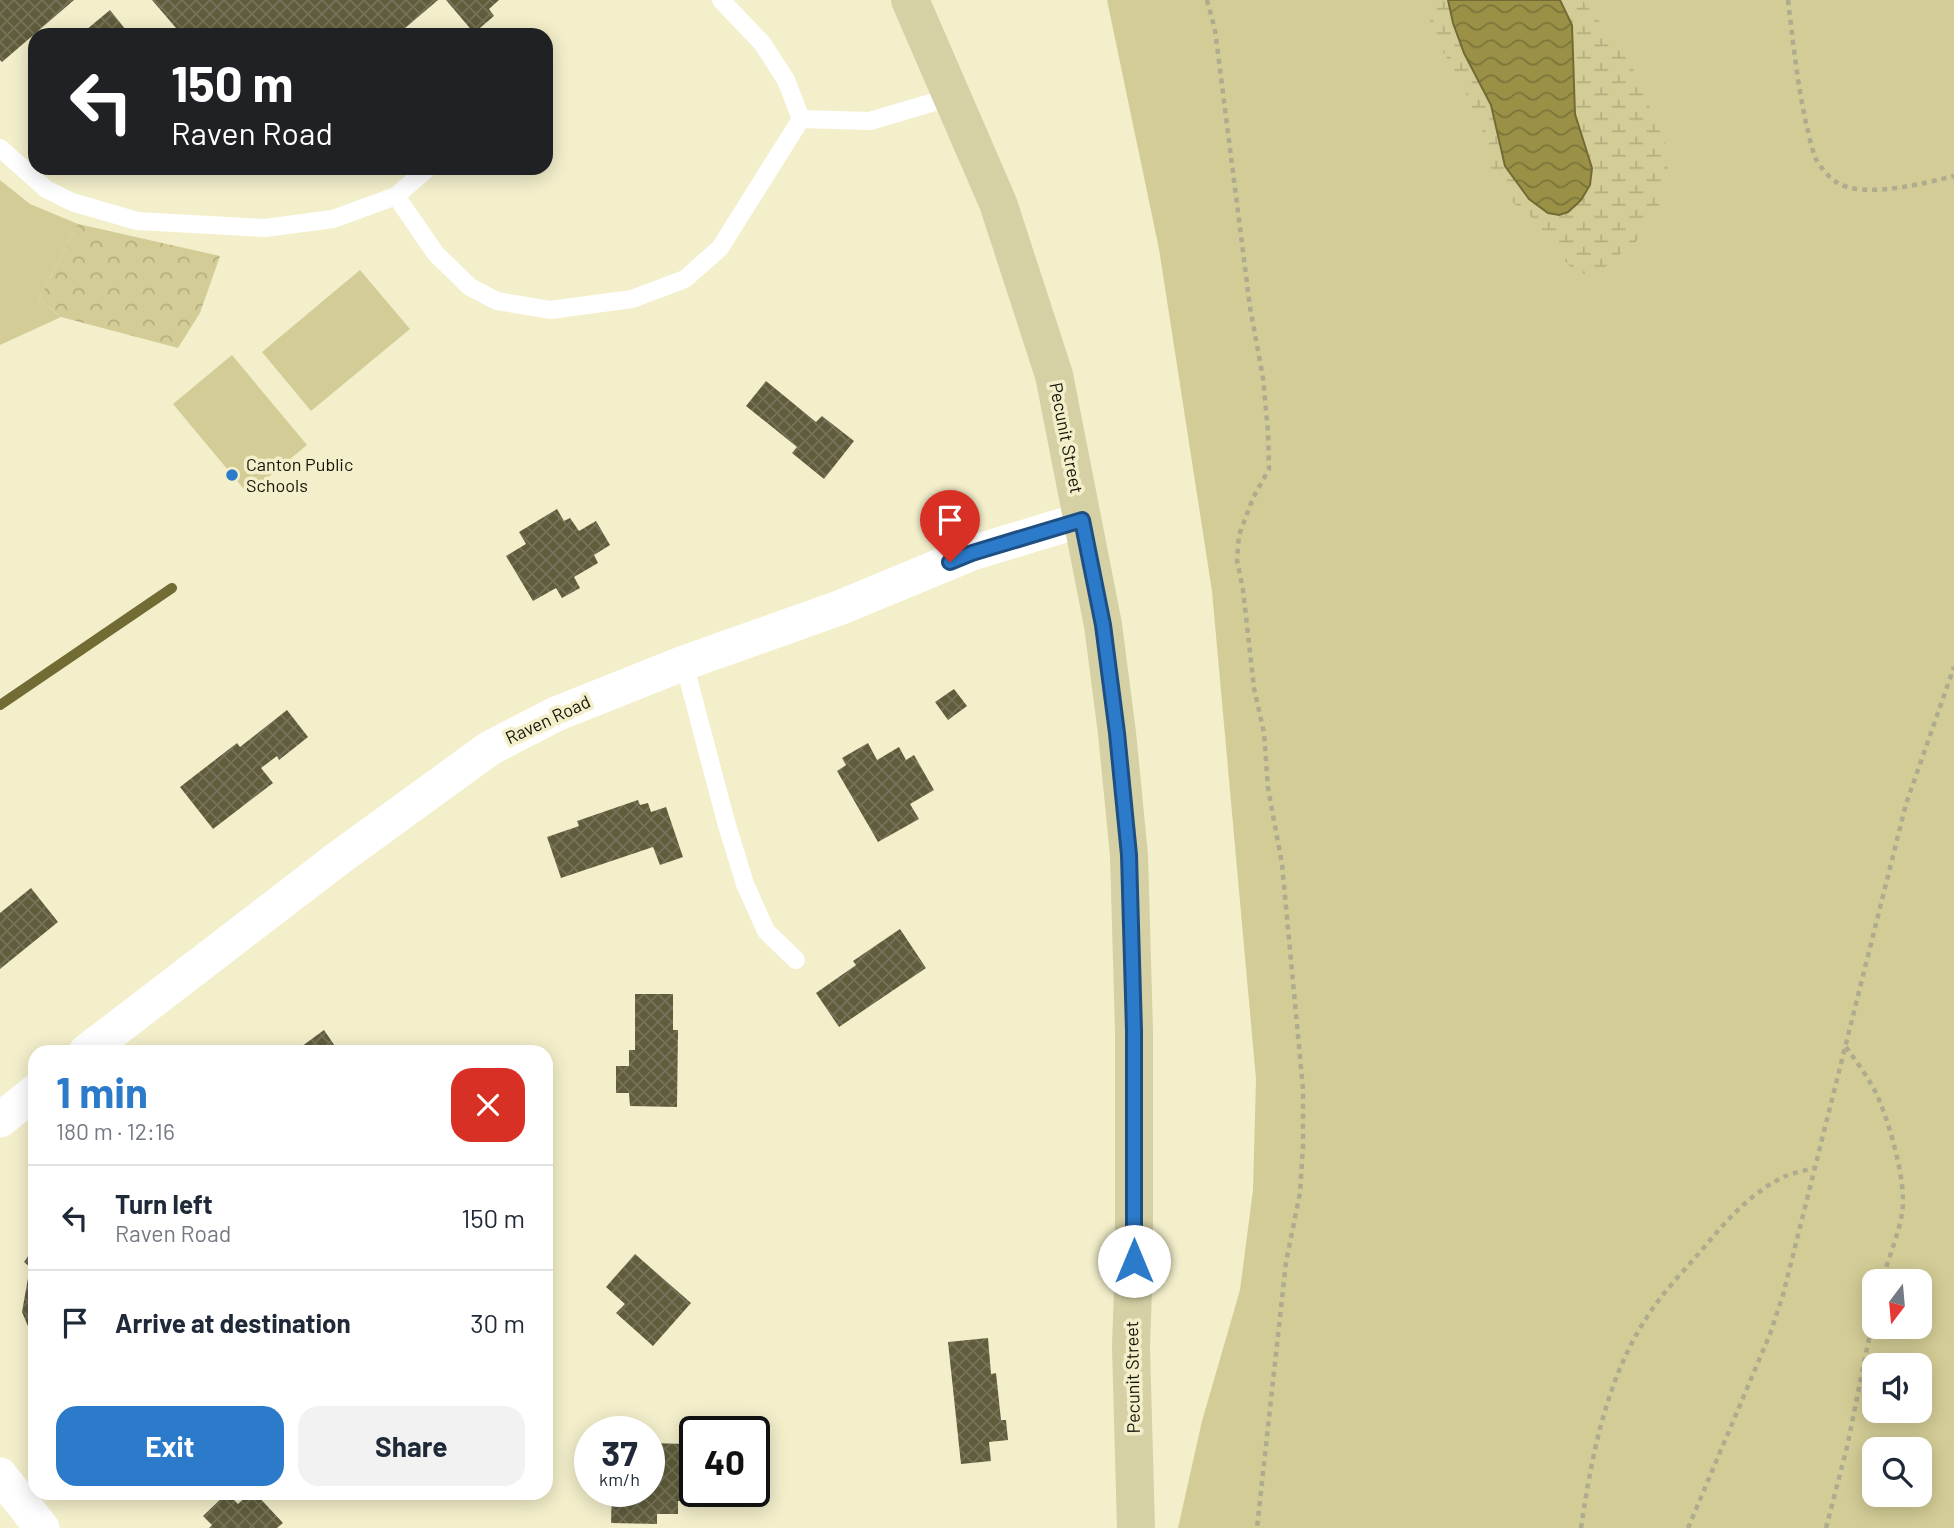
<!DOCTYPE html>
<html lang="en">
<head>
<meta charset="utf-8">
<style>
	body { margin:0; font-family:Barlow,sans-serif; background:#f2f2f3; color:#1f2937; height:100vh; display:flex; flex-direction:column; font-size:26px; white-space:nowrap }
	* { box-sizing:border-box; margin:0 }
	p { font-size:23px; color:#747a83 }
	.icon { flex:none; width:38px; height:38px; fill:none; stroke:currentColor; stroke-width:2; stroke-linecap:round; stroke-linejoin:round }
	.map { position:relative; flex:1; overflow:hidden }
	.side { position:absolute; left:28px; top:1045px; width:525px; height:455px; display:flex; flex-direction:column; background:#fff; border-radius:21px; box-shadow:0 4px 18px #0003 }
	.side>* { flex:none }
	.guide { position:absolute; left:28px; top:28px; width:525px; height:147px; border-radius:21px; box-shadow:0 4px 18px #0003; background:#202124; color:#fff; overflow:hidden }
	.needle { width:46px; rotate:196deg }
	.tools { position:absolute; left:1862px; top:1269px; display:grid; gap:14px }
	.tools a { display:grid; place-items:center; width:70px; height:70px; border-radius:14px; background:#fff; box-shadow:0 4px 18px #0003; font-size:35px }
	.speed { position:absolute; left:574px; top:1416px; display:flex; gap:14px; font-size:35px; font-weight:700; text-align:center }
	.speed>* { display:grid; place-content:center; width:91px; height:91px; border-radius:50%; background:#fff; box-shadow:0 4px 18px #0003; line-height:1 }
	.speed small { font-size:18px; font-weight:400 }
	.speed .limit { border:4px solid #111; border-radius:10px; background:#fff; color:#111 }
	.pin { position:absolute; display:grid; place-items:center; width:60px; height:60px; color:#fff; margin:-72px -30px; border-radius:50% 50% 50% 0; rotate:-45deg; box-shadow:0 0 7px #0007 }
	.pin .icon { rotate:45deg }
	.me { position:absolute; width:77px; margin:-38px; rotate:0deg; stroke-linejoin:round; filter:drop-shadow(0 0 5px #0008) }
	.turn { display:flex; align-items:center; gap:24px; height:147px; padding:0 28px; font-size:32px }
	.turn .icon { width:91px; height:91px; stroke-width:2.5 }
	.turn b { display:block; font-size:49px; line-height:60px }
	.round { display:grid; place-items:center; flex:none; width:74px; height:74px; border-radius:21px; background:#f2f2f3 }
	.overview { display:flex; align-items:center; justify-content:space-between; height:119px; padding:0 28px }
	h1 { font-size:42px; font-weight:700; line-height:52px; color:#2c7aca }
	.primary-button { display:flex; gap:14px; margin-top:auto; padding:14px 28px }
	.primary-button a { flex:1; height:80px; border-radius:21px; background:#2c7aca; color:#fff; font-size:28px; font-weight:700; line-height:80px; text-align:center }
	.primary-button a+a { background:#f2f2f3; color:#1f2937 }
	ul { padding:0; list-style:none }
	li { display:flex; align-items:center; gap:21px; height:105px; padding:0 28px; border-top:2px solid #e0e1e3 }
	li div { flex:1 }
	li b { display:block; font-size:26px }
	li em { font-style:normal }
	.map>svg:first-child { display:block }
	.grass { fill:#d3cc96; fill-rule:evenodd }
	.wetland { fill:url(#wetland-marsh) }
	.park { fill:url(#park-crowns) }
	.water { fill:url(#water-waves); stroke:#726b34; stroke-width:2 }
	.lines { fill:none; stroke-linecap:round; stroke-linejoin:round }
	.stream { stroke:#726b34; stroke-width:10 }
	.building { fill:url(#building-cross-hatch) }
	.path { stroke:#aeab8e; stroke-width:4.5; stroke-dasharray:5 5; stroke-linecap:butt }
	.lane { stroke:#fff; stroke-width:18 }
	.street { stroke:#fff; stroke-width:35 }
	.secondary { stroke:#d5d1a5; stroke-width:38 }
	.route-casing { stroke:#1d4f83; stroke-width:18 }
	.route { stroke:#2c7aca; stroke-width:12 }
	.poi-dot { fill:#2c7aca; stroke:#f3efcb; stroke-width:2.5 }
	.labels { text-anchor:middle; stroke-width:7; stroke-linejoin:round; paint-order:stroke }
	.street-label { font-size:18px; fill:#151307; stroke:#f3efcb }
	.poi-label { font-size:18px; fill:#151307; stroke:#f3efcb; text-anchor:start }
</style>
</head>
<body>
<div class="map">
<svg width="1954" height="1528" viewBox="0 0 1954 1528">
	<defs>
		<pattern id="wetland-marsh" width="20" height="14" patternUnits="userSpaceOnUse" patternTransform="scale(1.75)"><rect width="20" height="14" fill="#d3cc96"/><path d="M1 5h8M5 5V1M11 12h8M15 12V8" fill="none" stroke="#b4ae80"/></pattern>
		<pattern id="park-crowns" width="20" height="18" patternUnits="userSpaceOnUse" patternTransform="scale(1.75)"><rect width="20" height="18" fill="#d3cc96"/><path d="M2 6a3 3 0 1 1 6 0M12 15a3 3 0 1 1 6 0" fill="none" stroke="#b4ae80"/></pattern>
		<pattern id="water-waves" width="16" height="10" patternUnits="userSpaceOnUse" patternTransform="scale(1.75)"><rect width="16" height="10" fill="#9a9147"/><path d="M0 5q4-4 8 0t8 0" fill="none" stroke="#7c7539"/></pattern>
		<pattern id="building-cross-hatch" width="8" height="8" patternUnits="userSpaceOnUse" patternTransform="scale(1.75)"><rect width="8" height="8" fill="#605c3c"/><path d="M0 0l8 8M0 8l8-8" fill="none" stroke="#76735a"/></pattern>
	</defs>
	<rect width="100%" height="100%" fill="#f3efcb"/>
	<path class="grass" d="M1107,0h847v1528h-776l24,-107 38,-131 13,-100 3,-111 -44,-488 -53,-342zM1874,1281h46v45h-46zM1874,1365h46v45h-46zM1874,1449h46v45h-46z
		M0,180l30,24 48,20 -39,75 22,18 -61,28z
		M360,270l50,59 -99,82 -49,-59z
		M232,355l75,90 -59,49 -75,-90z"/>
	<path class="wetland" d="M1424,0h24l5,23 11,30 27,52 7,27 77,-18 -3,-89 -12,-25h22l46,57 41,96 -2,30 -9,25 -12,22 -14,16 -19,13 -10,10 -15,7 -19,-10 -35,-47 -28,-22 -15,-29 -4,-26 -7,-17 -20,-45 -22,-37 -12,-33z"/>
	<path class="park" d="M78,224l142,32 -20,57 -22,35 -117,-31 -22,-18z"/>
	<path class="water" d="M1448,0h112l12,25 3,89 17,54 -2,17 -9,15 -13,12 -9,3 -11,-2 -19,-14 -24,-33 -14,-61 -27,-52 -11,-30z"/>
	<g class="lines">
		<path class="stream" d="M0,705l172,-117"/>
	</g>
	<path class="building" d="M0,0h74l-72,62 -2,-2z
		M152,0h286l-41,35h-215z
		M446,0h53l-10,9 5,7 -20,17z
		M110,10l20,25h-50z
		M766,381l50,41 6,-6 32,25 -30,38 -32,-26 5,-6 -51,-41z
		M557,509l7,12 6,-3 9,13 17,-10 14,24 -16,10 4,8 -24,14 6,11 -18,10 -6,-10 -23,13 -27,-45 20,-12 -7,-12z
		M954,689l13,17 -19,14 -13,-18z
		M287,710l21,27 -29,23 -2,-4 -16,12 12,15 -60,46 -33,-42 57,-44 3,4z
		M868,743l9,17 22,-13 7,13 8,-5 20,35 -24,14 9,15 -41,23 -41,-71 9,-6 -4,-7z
		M638,800l2,5 8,-2 3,9 15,-5 17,50 -23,8 -7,-18 -92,31 -14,-41 32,-11 -2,-5z
		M31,888l27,34 -58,47v-56z
		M900,929l26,39 -87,59 -23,-34 40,-28 -3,-4z
		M635,994h38v36h5l-1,77 -47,-1 -1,-13h-13v-27h13v-16h6z
		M324,1030l15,22h-45z
		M35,1246v97l-13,-31 8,-45 -6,-5z
		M635,1254l56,49 -38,43 -37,-33 9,-9 -19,-17z
		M988,1338l3,36 5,-1 5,47h5l2,20 -19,2 2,19 -30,3 -13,-122z
		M649,1443l37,1 -2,57h-6v13h-21v10l-46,-1 1,-32h37z
		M227,1493l11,11 12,-11h5l28,30 -6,5h-68l3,-3 -9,-9z"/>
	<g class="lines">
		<path class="path" d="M1207,0l8,30 35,277 13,71 5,54 1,37 -16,29 -14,37 -2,25 6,30 11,98 10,45 4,55 14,76 21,225v57l-3,47 -14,69 -29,266
			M1788,0c5,41 9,82 18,123 3,11 5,25 10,36 4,8 14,20 22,24 27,16 87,0 116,-7
			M1846,1047c12,17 26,35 34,55 11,28 27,82 22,111 -3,21 -14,46 -20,68
			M1581,1528c11,-74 25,-148 66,-211 15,-24 36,-45 54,-66 25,-30 46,-55 82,-74 9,-4 21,-6 30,-9
			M1688,1528l82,-194 13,-39 123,-491 48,-137
			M1826,1528l21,-81 27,-133"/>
		<path class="lane" d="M721,0l41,43 24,37 15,39
			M0,148l46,41 26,13 65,19 128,7 68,-9 63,-23
			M428,168l-32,28 40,58 34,33 27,14 53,9 82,-11 53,-20 35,-31 81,-129 69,2 81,-24
			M684,663l42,159 19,62 21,47 30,29"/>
		<path class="street" d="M86,1052l254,-195 150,-109 66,-34 128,-51 155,-55 133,-55 109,-33
			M0,1120l35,-28
			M0,1475l42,53"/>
		<path class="secondary" d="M910,0l88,203 56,172 49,250 14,108 12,122 5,176v230l-3,86 5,181"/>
	</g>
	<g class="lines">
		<defs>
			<path id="route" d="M950,562l22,-9 110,-33 21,105 14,108 12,122 5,176v230"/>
		</defs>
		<use href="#route" class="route-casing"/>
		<use href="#route" class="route"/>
	</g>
	<circle class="poi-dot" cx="232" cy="475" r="7"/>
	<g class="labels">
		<g class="street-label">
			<text transform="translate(1066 438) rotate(79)" y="6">Pecunit Street</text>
			<text transform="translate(548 720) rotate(-25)" y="6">Raven Road</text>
			<text transform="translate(1133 1377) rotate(-91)" y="6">Pecunit Street</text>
		</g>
		<g class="poi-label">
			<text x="246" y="471">Canton Public<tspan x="246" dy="21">Schools</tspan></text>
		</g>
	</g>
</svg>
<div class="tools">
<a><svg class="needle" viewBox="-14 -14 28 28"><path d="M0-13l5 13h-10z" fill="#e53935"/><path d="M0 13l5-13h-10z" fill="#747a83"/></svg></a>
<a><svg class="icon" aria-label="sound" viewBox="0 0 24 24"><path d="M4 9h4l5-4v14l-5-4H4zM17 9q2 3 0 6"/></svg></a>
<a><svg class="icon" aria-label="search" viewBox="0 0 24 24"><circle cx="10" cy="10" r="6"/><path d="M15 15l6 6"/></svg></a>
</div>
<div class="speed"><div>37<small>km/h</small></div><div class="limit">40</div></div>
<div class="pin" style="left:950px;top:562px;background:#d93025"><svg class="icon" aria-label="arrive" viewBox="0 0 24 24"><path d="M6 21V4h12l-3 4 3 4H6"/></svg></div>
<svg class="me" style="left:1134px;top:1261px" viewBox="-20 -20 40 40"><circle r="19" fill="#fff"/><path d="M0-13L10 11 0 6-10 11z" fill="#2c7aca"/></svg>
<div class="guide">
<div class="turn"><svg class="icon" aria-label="left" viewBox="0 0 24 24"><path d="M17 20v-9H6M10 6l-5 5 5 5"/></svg><div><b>150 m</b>Raven Road</div></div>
</div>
<section class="side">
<div class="overview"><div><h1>1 min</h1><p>180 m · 12:16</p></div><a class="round" style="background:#d93025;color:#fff"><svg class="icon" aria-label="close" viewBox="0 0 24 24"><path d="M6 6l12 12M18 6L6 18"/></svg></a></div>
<ul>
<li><svg class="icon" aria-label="left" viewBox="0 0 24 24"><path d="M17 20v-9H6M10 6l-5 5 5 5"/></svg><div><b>Turn left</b><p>Raven Road</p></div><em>150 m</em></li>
<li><svg class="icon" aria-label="arrive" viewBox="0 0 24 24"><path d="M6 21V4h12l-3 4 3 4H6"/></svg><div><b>Arrive at destination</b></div><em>30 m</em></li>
</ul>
<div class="primary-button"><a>Exit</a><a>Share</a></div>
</section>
</div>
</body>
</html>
